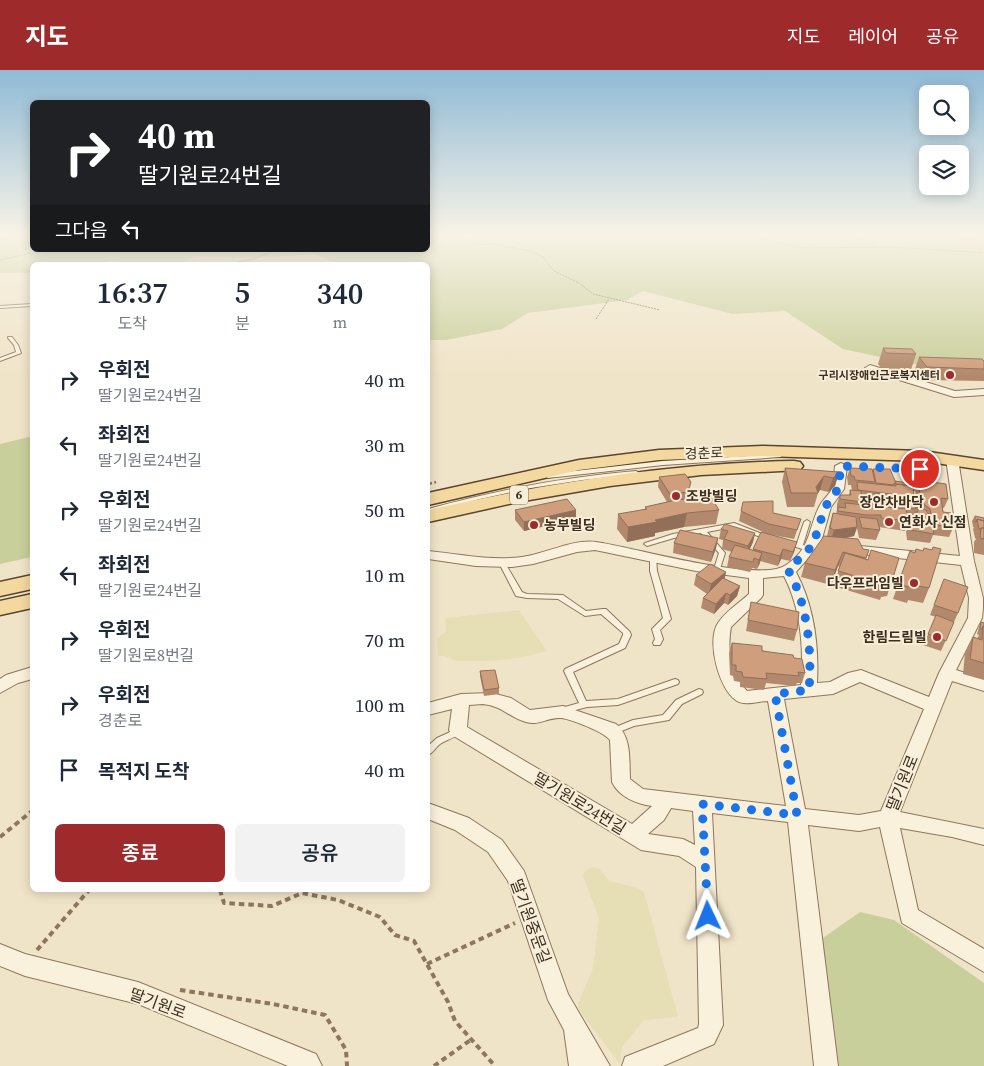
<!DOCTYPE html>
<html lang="ko">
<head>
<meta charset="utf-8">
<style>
	body { margin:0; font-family:"Source Serif 4","Noto Sans KR",serif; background:#f2f2f3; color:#1f2937; height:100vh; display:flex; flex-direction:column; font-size:19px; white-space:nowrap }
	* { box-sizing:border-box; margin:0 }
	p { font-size:16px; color:#747a83 }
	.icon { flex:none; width:28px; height:28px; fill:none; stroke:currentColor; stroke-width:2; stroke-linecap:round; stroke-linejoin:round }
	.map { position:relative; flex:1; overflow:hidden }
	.side { position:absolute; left:30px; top:192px; width:400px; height:630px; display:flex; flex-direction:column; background:#fff; border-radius:8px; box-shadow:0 2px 12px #0003 }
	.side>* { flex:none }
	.hud { position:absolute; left:30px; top:30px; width:400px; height:152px; border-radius:8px; box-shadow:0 2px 12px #0003; background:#202124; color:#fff; overflow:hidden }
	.tools { position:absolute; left:919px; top:15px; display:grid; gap:10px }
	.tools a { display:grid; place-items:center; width:50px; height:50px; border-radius:8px; background:#fff; box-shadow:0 2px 12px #0003; font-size:25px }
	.pin { position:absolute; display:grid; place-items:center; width:42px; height:42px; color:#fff; margin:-21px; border:2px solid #fff; border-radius:50%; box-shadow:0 1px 5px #0007 }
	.me { position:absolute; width:55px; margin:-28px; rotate:358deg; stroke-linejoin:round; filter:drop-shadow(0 0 4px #0008) }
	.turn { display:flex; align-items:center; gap:18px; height:105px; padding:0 25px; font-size:22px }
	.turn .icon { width:65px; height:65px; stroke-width:2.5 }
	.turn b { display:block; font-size:35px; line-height:42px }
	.then { display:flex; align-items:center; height:48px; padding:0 25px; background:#0003; gap:10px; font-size:19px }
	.eta { display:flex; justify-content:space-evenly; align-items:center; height:85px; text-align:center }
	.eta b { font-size:30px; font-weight:600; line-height:35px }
	.action { display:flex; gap:10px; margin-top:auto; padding:10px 25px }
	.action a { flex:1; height:58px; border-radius:8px; background:#9e2a2b; color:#fff; font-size:20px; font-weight:600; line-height:58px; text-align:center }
	.action a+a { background:#f2f2f3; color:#1f2937 }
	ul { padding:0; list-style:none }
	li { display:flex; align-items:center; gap:15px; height:65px; padding:0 25px }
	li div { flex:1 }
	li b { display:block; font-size:19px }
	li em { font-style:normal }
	header { display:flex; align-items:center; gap:30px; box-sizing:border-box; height:70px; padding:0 25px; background:#9e2a2b; color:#fff }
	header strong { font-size:24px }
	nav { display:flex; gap:28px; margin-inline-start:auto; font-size:18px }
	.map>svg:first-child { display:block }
	.farmland { fill:#e6deb5 }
	.green { fill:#c9cf9b }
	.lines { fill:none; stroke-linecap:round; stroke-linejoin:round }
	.motorway-tunnel { stroke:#ccc0a6; stroke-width:14; stroke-dasharray:14 7; stroke-linecap:butt }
	.service-casing { stroke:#8d765c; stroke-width:2 }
	.minor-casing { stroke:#8d765c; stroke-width:2 }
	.primary-casing { stroke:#5b4430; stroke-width:3 }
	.path-far2 { stroke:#8d765c; stroke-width:1; stroke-dasharray:2 1; stroke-linecap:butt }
	.path-far1 { stroke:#8d765c; stroke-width:2.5; stroke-dasharray:4 2.5; stroke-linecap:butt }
	.path { stroke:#8d765c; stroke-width:4; stroke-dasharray:5.5 4; stroke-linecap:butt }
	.service { fill:#faf1dc; fill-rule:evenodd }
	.minor { fill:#faf1dc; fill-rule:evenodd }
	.primary { fill:#f3d9a0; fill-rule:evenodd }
	.wall { fill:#b2896c; fill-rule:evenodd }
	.shaded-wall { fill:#916f58 }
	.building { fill:#cf9f7d; stroke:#916f58 }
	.route { stroke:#1a73e8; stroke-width:9; stroke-dasharray:0 16.2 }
	.poi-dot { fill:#9e2a2b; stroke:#f7eed8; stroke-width:2 }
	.labels { text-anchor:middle; stroke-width:4; stroke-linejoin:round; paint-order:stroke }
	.far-poi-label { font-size:11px; font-weight:bold; fill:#3d2e20; stroke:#f7eed8; text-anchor:end }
	.shield { fill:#f7eed8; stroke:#756857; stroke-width:1 }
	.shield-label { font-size:12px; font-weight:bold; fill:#3d2e20 }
	.street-label { font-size:14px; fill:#3d2e20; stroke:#f7eed8 }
	.poi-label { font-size:14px; font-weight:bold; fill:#3d2e20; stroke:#f7eed8; text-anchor:start }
	.near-street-label { font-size:16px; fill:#3d2e20; stroke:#f7eed8 }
</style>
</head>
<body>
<header>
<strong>지도</strong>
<nav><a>지도</a><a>레이어</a><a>공유</a></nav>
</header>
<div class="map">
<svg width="984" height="996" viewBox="0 0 984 996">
	<rect width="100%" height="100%" fill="#f0e4c8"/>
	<path class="farmland" d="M519,540l28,41 -23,6 -32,4h-36l-11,-5h-7l-1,-18 9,-6 -1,-12 1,-2z
		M593,797l6,2 11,12 27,7 7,4 34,125 -34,3 -22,27 -2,17 -41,-54 -1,-6 15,-36 6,-50 -16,-42 1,-4z"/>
	<path class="green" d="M6,166h26v14h396v-14h556v131l-66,-2 -75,-16 -58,-38 -52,3 -90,-23 -16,9 -99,13 -26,16 -56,11h-18v-75h-87l-26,-11 -64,4 -56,-2 -18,9h-46l-19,-4 -22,4h-58v8h-32v-34z
		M29,367h3v120l-32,7v-120z
		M860,842l34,8 90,63v83h-151l-13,-126z"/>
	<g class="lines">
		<path class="motorway-tunnel" d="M962,166l22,12"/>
		<defs>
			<path id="service" d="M32,234v2l-32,2v-2z
				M8,267h4l6,8 3,8 -21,8v-3l16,-6 -2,-7 -6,-7z
				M779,384l2,1v2l-118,8 -115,13 -3,-2 3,-2 115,-13z
				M636,401l2,1 1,1 -1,1 -55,6 -52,8 -51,11 -52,14v-4c68,-19 137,-32 208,-38z
				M854,428l24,3 3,2 -3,2 -26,-4 -1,-1z
				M807,450l3,2 -7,23 8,3 1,1 -1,1 -2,1 -23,-7 -1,-1 3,-2 9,2 7,-21z
				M734,453l36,14 1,1 -3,2 -2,-1 -33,-12 -26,5 18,21 -5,16 -3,2 -3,-2 5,-16 -18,-20 -27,5 -27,8 -3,-2 1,-1 28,-9z
				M653,485l3,2 1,14 14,48 -11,11 3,9 -3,6h-6l-1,-2 2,-4 -3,-10 11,-11 -13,-47v-14z
				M502,491l3,2 17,29 5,2 36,1 23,16 17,-2h3l24,23 1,3 -6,13 -52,24 13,29 32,-2 57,-20 3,1 1,2 -1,2 -60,21 -31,2 -26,7 -3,-1 -1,-2 1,-2 21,-6 -15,-32 1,-2 54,-25 4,-9v-2l-22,-19 -16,2 -27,-17 -31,-1 -11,-2 -17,-33z
				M699,619l3,1 1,2 -1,2 -20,10 -13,16 -35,6 -20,8 -3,-1 -1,-2 1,-2 22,-9 30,-5 13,-15z
				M458,657l3,1 1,2c-6,8 -14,9 -22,14 -5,4 -7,9 -12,11v-9l9,-8 11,-5z"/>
			<path id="minor" d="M870,295l85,26 29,-2v6l-30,2 -87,-27 -2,-2z
				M952,386l6,3 16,102 9,37v10l-1,10 -26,52 28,9v12l-32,-10 -52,131 84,17v16l-32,-8 -52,-9 18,82 66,39v23l-82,-49 -22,-96 -21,4 -51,-6 30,241h-24l-26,-244 -76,-9 11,212 -9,19 -51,22h-41l3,-9 73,-29 1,-4 -3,-157 -17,-11 -38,-6 -189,-115 -3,-5 3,-21 -24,6v-12l33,-9 31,-1 19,5 19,12 33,-4 53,18c16,13 13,36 14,55l13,10 143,17 -18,-105c-8,0 -23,5 -31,0 -18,-11 -31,-60 -19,-78 7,-11 21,-20 31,-29v-16l-53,-7 -101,-21 -18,2 -44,12 -21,3 -36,-1 -48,-7v-8c31,3 62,10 94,6 24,-3 49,-18 74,-15 37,5 163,42 190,23 25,-16 22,-36 33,-58 3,-7 10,-12 13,-18 3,-7 2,-16 3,-23l6,-3 6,3 -3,23 -13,18 -10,35 139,14 -14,-97zM816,479l145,16 8,33 -1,20 -29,55 -10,24 -68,-27 -13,3 -18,9 -13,1c2,-38 -3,-77 -21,-111zM784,506c17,33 20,72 17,109l-54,6c-17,-18 -20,-41 -16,-64l30,-29 2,-3v-17zM860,612l64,27 -43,102 -22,4 -54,-6 -21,-110 49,-5zM483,634c19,2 26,13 43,18 13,4 22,-5 35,-4 10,1 43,14 49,22l2,42c7,15 25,22 40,24l-20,18 -165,-97 2,-22zM671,738l22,3 2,34 -12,-6 -35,-5 16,-14z
				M32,597v12l-14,4 -18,10v-14l6,-4z
				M428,733l41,15 33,22 22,31 44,123 42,72h-41l-5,-36 -16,-30 -40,-119 -20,-29 -33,-22 -27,-11z
				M0,874l25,10 113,28 178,72 6,12h-34l-150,-62 -113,-28 -25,-10z"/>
			<path id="primary" d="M763,376l159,5 62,9v10l-62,-9 -159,-5 -104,4 -80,10 -151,35v-12l151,-33 80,-10z
				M794,391l6,1 3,4 -3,4 -99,5 -91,11 -92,16 -90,20v-12c121,-27 242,-47 366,-49z
				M32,505v14l-32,7v-14z
				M32,524v14l-32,7v-14z"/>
		</defs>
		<use href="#service" class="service-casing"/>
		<use href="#minor" class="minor-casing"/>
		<use href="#primary" class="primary-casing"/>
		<path class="path-far2" d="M464,166l13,9 15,-1 39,7 12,6 11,14 25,12 14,11 67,16
			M736,166l25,2 24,7 20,3 87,-1 92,6
			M852,166l25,11
			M0,170l19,-4
			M0,190l45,-10
			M223,195l31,-6 21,-9
			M596,249l13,-20"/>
		<path class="path-far1" d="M428,414l8,-2"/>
		<path class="path" d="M0,767l32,-26
			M220,820l4,13 48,3 30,-13 36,7 42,17 15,18 19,6 34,61 7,19 40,45
			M37,880l52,-60
			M427,894l88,-41
			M180,920l93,14 52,11 21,35 1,16
			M434,996l38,-27"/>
		<use href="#service" class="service"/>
		<use href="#minor" class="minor"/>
		<use href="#primary" class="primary"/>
	</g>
	<path class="wall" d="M883,278l33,6 -5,16 -29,-1 -4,-5z
		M919,287l65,4v20l-61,-1 -8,-11z
		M785,398l54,4 -4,14 -7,6 -8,-2 -2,3 -4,14h-27l-5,-25z
		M850,398l23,3v-2l22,12 21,5 2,-6 30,19 -4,9h-1v4l10,16 -4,9 -16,-2 -3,8 -23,-3 -1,-8 4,-9h2l1,-6 -1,2 -4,-1 1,3 -4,10 -26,-4 1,3 -4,10 -17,-2 -2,-10 -3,8 -7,2 16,11 6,1 -3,9 26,22 -5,15 -6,1 -1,3 -47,-14 7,-19 -2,-1 -7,19 -30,-8 4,-14 22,-27 3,-13 3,-10 3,1 1,-5v-5l3,-9h9l1,-5h4h-2l-1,-5h-3l-1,-8zM915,420l1,8h-3l1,-6zM862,430l9,1v4l-9,-1z
		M659,407l32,5 -4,17 32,11 -3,14 -32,3 -29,6v3l-28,6 -10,-13 1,-15 27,-4v-3l22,-5 -9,-15z
		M515,440l61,9 -52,12 -9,-11z
		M741,441l32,2 28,6 -7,20 -27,-5 -28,-13z
		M975,446l9,2v37l-10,-2v-11l2,-3 -1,-1 -2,-9 1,-2h-1l-1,-6z
		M721,459l34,4 -2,9 -3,7 3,1v-1l44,-7 -3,10 -4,9 -9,-2 -3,7 -18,-5 -3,8 -5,-1 -2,4 -23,-5 2,-10 3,-5 -10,-3 1,-9 -4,-1z
		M718,468l-2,10 -5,14 -38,-9 1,-10z
		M910,481l5,2 8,-2 6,37 -6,15 -15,-3 -1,3 -14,-4z
		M726,502l-2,7 16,7 -3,10 -9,9 -4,-2 -10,11 -13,-6 2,-10 4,-4 -13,-9 2,-10z
		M944,509l14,34 -17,38 -18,-6 13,-28 -6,-2z
		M751,532l46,28 -3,11 -48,-10z
		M981,552l3,1v57l-21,-6 2,-21 8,-16 4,2 2,-4 -2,-1 2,-7z
		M732,573l62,15 11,15 -3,10h-5l-2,3 -29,-3 -2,7 -24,-3v-5l-6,-1 -1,-5 -3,-1 -1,-22z
		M480,601l19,17v6l-15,2 -4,-20z"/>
	<path class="shaded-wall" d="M839,402l-4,14 -7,6 5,-14z
		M824,406l-4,14 -2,3 -2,-6z
		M576,440v9l-52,12v-9z
		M687,443l-3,14 -29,6v3l-28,6 1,-15 27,-7z
		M857,457l-3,9 -23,4 3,-10z
		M755,463l-2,9 -7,14 2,-10z
		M718,468l-2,10 -5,14 2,-10z
		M797,472l-3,10 -4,9 3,-9z
		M783,479l-2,10 -3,7 2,-10z
		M843,482l-5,14 -7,19 4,-15z
		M762,483l-2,10 -3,6 2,-9z
		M726,502l-2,10 -15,12 2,-10z
		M740,516l-3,10 -9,9 2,-10z
		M726,523l-2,10 -10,11 2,-10z"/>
	<path class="building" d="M883,278l29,1 4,5 -30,-1z
		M919,287l63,2 2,2v8l-57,-2z
		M785,398l54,4 -6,6 -9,-2 -8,11 2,6h-27z
		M850,398l22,1 3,13 -20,-2 -1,-4h-3z
		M873,399h17l6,14h-2v2l-18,-2z
		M685,404l6,8 -3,10 -18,2 -11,-17z
		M918,410l28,4 2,15 -7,-1 2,14 8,1 2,15 -21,-4 2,10 -23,-4 -1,-7 7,1 -2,-12h3v-3l8,1 6,10 -2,-11 -9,-7z
		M895,411l20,3 1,3 -3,2v-3l-17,-2z
		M857,412l39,4v-2l17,2 1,11 -56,-7z
		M850,420l11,1 1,11 -22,-3v-4h11z
		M874,423l31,5h12l3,10 -5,-1 1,2 -17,-2 -2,-6h-2l2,6 -18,-2 -1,-4h-3z
		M711,427l8,13 -32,3 -32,7 2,2 -29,5 -10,-13 29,-5 -2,-2 31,-7z
		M567,429l9,11 -52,12 -9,-12z
		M773,431v12l28,6 -4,11 -28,-6 -28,-13 2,-9z
		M845,433l61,6 3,12 -28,-3v-3h-15l-28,-4v-4l8,1z
		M833,443l23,4 1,10 -23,3 -4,-2z
		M975,446l9,2v3l-7,-2 -1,3h-1z
		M859,447l18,2 3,11 -18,-2z
		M977,449l7,2v7h-3v1h-2z
		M725,454l30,9 -7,13 -24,-7 4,-8 -7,-2z
		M981,458h3v11l-4,-1z
		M680,460l38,8 -5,14 -39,-9z
		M761,462l36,10 -4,10 -10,-3 -3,7 -27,-7z
		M824,466l34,3 5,10 6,1 -3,8 -23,-6 -8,18 -30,-7z
		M735,475l27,8 -3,7 -5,-2 -1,4 -24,-5z
		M933,477l8,2 -12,39 -16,-3v3l-15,-4 12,-33 5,2 1,-4 7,2 1,-3 8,2z
		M871,480l28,8 -7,23 -5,1 -1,3 -48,-14 7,-18 23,7z
		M710,494l16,8 -15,12 -15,-9z
		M723,508l17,8 -10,9 -4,-2 -10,11 -13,-6z
		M944,509l24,8 -10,26 -24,-8z
		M751,532l48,10 -2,18 -49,-10z
		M936,545l18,7 -8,19 -18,-7z
		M981,552l3,1v3h-1l-2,4 -1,-1z
		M983,556h1v37l-14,-4 3,-22 9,3z
		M732,573l30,3v5l31,4 1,3 8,1 3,14 -7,-1 1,4 -33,-3 1,6 -24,-2 -1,-5 -6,-1v-6h-4z
		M495,600l4,18 -15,2 -4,-19z"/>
	<linearGradient id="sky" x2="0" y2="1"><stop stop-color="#8fbad6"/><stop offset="0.54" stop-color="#f8f3e6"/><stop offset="1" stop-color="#f8f3e6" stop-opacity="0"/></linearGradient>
	<rect width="984" height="306" fill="url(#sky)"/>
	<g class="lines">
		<path class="route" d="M708,846l-6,-112 95,11 -22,-121 34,-4c3,-37 -1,-87 -21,-120l25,-25 12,-38 13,-18 3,-23 79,3"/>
	</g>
	<g class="poi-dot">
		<circle cx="950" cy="305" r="5"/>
		<circle cx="676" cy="426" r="5"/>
		<circle cx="934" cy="432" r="5"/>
		<circle cx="889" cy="452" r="5"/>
		<circle cx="534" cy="455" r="5"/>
		<circle cx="914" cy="513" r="5"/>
		<circle cx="937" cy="567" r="5"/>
	</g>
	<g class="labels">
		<g class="far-poi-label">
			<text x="940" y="309">구리시장애인근로복지센터</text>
		</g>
		<rect class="shield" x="510" y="415.5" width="18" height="19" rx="4"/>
		<g class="shield-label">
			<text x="519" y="429">6</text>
		</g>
		<g class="street-label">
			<text transform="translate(704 383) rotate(-2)" y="5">경춘로</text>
		</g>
		<g class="poi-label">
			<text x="686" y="431">조방빌딩</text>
			<text x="924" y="437" text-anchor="end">장안차바닥</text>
			<text x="899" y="457">연화사 신점</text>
			<text x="544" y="460">농부빌딩</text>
			<text x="904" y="518" text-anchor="end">다우프라임빌</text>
			<text x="927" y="572" text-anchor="end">한림드림빌</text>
		</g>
		<g class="near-street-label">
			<text transform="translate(902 713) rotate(-68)" y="6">딸기원로</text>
			<text transform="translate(580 733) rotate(31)" y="6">딸기원로24번길</text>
			<text transform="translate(531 851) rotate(70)" y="6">딸기원중문길</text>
			<text transform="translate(158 933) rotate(20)" y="6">딸기원로</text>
		</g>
	</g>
</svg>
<div class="tools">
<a><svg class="icon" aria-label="search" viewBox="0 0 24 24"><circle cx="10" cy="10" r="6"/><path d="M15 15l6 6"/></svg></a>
<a><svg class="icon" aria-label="layers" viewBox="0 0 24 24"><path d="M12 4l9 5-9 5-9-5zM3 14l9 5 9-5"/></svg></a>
</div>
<div class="pin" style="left:920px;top:399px;background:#d93025"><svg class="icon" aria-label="arrive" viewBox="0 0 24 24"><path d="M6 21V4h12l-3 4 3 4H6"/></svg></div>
<svg class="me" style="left:708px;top:846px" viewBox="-20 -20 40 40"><path d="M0-17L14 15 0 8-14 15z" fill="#1a73e8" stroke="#fff" stroke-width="4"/></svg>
<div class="hud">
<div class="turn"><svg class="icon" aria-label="right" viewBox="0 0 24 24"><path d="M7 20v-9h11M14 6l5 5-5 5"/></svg><div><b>40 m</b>딸기원로24번길</div></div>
<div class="then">그다음<svg class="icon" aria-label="left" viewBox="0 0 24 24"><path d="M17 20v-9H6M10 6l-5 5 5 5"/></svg></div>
</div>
<section class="side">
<div class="eta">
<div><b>16:37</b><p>도착</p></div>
<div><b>5</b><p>분</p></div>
<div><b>340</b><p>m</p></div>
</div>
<ul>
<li><svg class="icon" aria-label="right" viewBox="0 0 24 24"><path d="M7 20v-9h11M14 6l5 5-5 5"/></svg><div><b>우회전</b><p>딸기원로24번길</p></div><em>40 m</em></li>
<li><svg class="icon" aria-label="left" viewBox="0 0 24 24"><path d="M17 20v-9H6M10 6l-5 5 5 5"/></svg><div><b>좌회전</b><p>딸기원로24번길</p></div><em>30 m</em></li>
<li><svg class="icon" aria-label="right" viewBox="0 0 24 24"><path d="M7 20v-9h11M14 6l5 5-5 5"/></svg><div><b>우회전</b><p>딸기원로24번길</p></div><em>50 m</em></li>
<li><svg class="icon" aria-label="left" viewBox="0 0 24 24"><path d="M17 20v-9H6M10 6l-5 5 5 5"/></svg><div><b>좌회전</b><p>딸기원로24번길</p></div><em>10 m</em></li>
<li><svg class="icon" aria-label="right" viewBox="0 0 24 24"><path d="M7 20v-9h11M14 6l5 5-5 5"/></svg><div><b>우회전</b><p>딸기원로8번길</p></div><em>70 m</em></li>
<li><svg class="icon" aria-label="right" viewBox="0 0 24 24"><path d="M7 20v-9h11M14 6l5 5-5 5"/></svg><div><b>우회전</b><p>경춘로</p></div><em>100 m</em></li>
<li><svg class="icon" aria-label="arrive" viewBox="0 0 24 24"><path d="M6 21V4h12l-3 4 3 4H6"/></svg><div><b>목적지 도착</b></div><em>40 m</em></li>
</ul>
<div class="action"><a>종료</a><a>공유</a></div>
</section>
</div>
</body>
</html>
